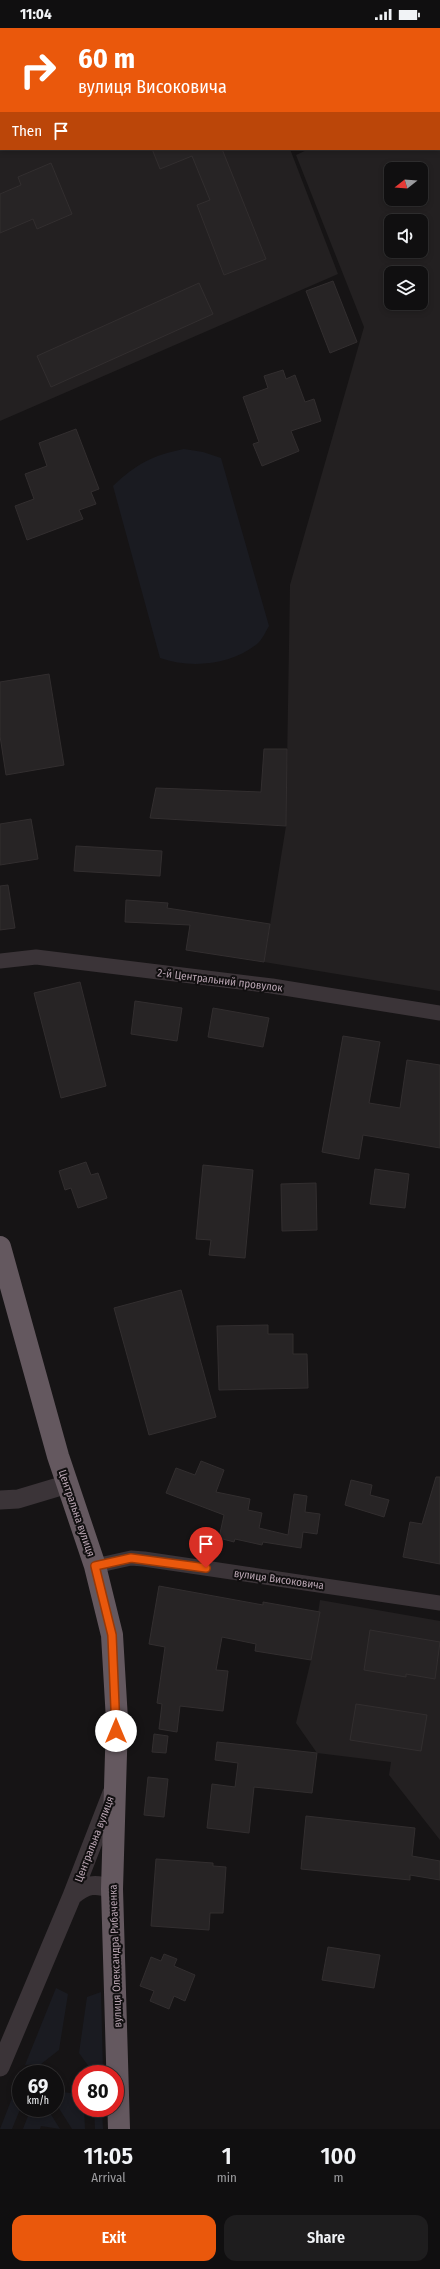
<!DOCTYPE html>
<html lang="en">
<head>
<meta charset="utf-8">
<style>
	body { margin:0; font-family:"Fira Sans Condensed",sans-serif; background:#1e1d1e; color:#f1f3f6; height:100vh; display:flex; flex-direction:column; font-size:15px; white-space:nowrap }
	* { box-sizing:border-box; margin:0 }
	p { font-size:13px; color:#9c9c9f }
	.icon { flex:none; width:22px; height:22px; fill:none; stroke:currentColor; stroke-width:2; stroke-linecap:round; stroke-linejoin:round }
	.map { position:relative; height:2101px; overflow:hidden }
	.sheet { display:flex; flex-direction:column; background:#100f10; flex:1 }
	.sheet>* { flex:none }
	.guide { position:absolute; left:0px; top:0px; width:440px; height:122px; box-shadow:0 2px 6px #0003,0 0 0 1px #302f30; background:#ea580c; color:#fff; overflow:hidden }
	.needle { width:26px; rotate:253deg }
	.fabs { position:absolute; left:384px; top:134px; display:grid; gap:8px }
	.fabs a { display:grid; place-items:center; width:44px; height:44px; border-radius:8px; background:#100f10; box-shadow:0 2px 6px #0003,0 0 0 1px #302f30; font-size:20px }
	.speed { position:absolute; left:12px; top:2037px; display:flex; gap:8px; font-size:20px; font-weight:700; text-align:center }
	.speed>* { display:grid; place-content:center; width:52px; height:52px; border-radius:50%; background:#100f10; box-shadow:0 2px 6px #0003,0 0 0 1px #302f30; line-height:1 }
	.speed small { font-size:10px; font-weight:400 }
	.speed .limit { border:6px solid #d22; background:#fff; color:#111 }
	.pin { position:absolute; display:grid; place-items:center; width:34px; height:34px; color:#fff; margin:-41px -17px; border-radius:50% 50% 50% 0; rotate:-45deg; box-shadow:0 0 4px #0007 }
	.pin .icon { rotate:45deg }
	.me { position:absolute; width:44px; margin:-22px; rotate:0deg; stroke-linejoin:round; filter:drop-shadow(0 0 3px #0008) }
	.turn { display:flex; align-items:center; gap:14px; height:84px; padding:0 12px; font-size:18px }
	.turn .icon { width:52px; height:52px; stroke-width:2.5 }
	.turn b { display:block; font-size:28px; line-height:34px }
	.then { display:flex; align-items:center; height:38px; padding:0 12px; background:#0003; gap:8px; font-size:15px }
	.eta { display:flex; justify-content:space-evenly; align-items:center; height:68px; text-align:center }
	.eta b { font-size:24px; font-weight:600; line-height:28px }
	.action { display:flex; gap:8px; margin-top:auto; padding:8px 12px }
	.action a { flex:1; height:46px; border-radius:12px; background:#ea580c; color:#fff; font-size:16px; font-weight:600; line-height:46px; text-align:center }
	.action a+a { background:#1e1d1e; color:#f1f3f6 }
	.status { display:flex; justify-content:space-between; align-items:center; height:28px; padding:0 20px; background:#100f10; direction:ltr }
	.status svg { height:11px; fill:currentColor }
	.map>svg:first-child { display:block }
	.built { fill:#232021; fill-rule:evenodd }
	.green { fill:#1a1b21 }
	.building { fill:#272425; stroke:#322e2f }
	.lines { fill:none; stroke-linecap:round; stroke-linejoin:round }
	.minor { stroke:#3b3438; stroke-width:15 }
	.tertiary { stroke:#3b3438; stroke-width:19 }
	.primary { stroke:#5b5056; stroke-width:22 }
	.trunk { stroke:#64585f; stroke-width:22 }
	.route-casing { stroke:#983908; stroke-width:10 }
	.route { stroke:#ea580c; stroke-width:7 }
	.labels { text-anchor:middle; stroke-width:4; stroke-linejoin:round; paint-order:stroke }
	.street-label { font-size:11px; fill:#b8a4b1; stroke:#110f10 }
</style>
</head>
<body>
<div class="status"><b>11:04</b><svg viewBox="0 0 49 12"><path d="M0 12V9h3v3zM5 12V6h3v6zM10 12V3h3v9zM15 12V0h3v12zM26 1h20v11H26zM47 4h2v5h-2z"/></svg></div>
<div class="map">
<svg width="440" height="2101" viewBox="0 0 440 2101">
	<rect width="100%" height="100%" fill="#161415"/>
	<path class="built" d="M111,0h132v1h-134z
		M435,0h5v963l-176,-29 22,-136 4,-241 74,-258 -68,-172 13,-6h130v-120zM391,141h30v30h-30zM391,193h30v30h-30zM391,245h30v30h-30z
		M0,47l1,74h289l48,125 -338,147z
		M320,1572l120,21v219l-51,-65 2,-13 -74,-9 -21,-30 15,-63z"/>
	<path class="green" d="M184,421l19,3 18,6 48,168c-3,5 -7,14 -12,18 -26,21 -66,25 -97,14l-47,-172c23,-22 40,-31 71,-37z
		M56,1960l12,6 -9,56 -18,14 -16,1z
		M101,1964l2,79h-11l-13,-18 8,-56z
		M21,2047v32l-9,22h-12z
		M81,2058v22h3l1,21h-13l-17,-27v-11l15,2z
		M31,2080h16l13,21 -19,-3 -1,3h-17z
		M94,2080h8l1,21h-8z"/>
	<path class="building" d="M152,121h70l44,110 -42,16 -27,-70 13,-5 -18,-44 -32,13z
		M51,135l21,51 -35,15 -4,-10 -33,14v-39l21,-9 -3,-8z
		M333,253l24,61 -27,11 -24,-62z
		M199,255l14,31 -162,73 -14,-31z
		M283,342l3,9 9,-4 10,27 9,-3 7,22 -30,10 8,20 -37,15 -9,-22 6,-2 -16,-45 25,-9 -4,-12z
		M76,401l23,60 -8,3 5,12 -17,6 4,9 -56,21 -12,-34 19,-7 -9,-25 22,-8 -8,-23z
		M49,646l15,91 -58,10 -6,-39v-54z
		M264,721h23l-1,77 -136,-8 6,-30 105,4z
		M31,791l7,40 -38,6v-41z
		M76,818l86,5 -2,25 -86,-5z
		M8,857l7,43 -15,2v-44z
		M126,872l42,3 -1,5 103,16 -6,38 -78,-12 4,-25 -65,-3z
		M80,954l26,104 -45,12 -27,-105z
		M135,973l47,7 -5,33 -46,-7z
		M213,980l56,10 -6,29 -55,-10z
		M343,1008l37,6 -11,61 31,5 7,-48 33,5v83l-77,-13 -4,24 -37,-7z
		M86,1134l5,13 7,-2 9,25 -29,10 -7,-20 -6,2 -6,-19z
		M203,1137l50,5 -8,88 -36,-3 2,-15 -15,-1z
		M375,1141l34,5 -4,34 -35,-4z
		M316,1155l1,47 -35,1 -1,-47z
		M181,1262l35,127 -67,18 -35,-127z
		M268,1297v9h25v20h14l1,34 -89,2 -2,-64z
		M201,1433l23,9 -8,22 34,7 -2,11 14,3 -3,15 29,7 6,-41 13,2 -2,16 15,2 -3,20 -14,-2 -2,16 -38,-6 -1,3 -27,-6 -1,3 -15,-4 5,-23 -58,-22 10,-25 19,7z
		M436,1449h4v87l-37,-7 7,-35 12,2z
		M351,1452l21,5 -2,10 19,5 -5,17 -39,-12z
		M159,1558l104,19v-3l57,10 -9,48 -56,-9 1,-7 -34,-7 -6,33 12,1 -5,40 -43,-5 -3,26 -18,-3 3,-25 -5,-1 8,-56 -16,-3z
		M370,1602l70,12 -5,37 -29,-5v3l-42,-7z
		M356,1676l71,11 -6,36 -71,-11z
		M154,1706l14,2 -2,17 -14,-1z
		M217,1714l100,11 -5,40 -58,-6 -5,46 -42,-5 5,-44 23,3 3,-24 -23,-3z
		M148,1749l20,2 -4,38 -20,-2z
		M306,1788l109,12 -3,28 28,5v19l-30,-5v5l-109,-11z
		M156,1831l57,4v3l13,1 -3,46h-13l-1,17 -58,-4z
		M328,1919l52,8 -6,33 -52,-8z
		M164,1926l13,5 -3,7 21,9 -10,26 -11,-5 -5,13 -19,-8 4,-10 -14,-5 11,-29 10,4z"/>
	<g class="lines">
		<path class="minor" d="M0,933l36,-4 236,29 168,27
			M95,1538l36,-8 13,1 296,44"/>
		<path class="tertiary" d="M0,1472l18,-1 50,-15
			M72,1868c15,-12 23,-13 40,-7
			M0,2039l72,-171 40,-103"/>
		<path class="primary" d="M25,1l2,-1
			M0,11h1"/>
		<path class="trunk" d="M0,1219l58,209 37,110 17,69 5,85 -5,169 7,240"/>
	</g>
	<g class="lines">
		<defs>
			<path id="route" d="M116,1703l-4,-96 -17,-69 36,-8 75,10"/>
		</defs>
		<use href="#route" class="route-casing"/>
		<use href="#route" class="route"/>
	</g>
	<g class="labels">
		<g class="street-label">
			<text transform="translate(220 952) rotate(7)" y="4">2-й Центральний провулок</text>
			<text transform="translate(77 1485) rotate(71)" y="4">Центральна вулиця</text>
			<text transform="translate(279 1551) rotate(8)" y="4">вулиця Високовича</text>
			<text transform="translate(94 1811) rotate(-69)" y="4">Центральна вулиця</text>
			<text transform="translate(115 1928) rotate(-92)" y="4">вулиця Олександра Рибаченка</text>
		</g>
	</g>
</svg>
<div class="fabs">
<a><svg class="needle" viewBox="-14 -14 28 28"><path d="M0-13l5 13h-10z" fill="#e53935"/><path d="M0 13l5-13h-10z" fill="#9c9c9f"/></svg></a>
<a><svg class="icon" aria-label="sound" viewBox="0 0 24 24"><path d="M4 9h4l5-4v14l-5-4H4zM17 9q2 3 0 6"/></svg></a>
<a><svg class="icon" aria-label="layers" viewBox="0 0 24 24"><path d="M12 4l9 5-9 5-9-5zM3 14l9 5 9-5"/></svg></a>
</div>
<div class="speed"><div>69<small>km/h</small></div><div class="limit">80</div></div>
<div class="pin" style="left:206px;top:1540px;background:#d93025"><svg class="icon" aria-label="arrive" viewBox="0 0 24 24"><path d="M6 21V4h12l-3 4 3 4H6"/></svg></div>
<svg class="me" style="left:116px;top:1703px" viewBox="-20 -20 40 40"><circle r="19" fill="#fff"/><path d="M0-13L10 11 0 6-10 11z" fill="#ea580c"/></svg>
<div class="guide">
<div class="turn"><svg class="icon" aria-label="right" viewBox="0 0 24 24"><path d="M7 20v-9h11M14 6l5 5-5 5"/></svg><div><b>60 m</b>вулиця Високовича</div></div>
<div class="then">Then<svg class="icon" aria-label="arrive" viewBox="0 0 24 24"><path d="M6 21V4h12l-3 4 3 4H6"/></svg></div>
</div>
</div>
<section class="sheet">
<div class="eta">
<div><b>11:05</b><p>Arrival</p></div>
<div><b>1</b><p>min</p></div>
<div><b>100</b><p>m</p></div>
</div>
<div class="action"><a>Exit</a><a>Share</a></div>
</section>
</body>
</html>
